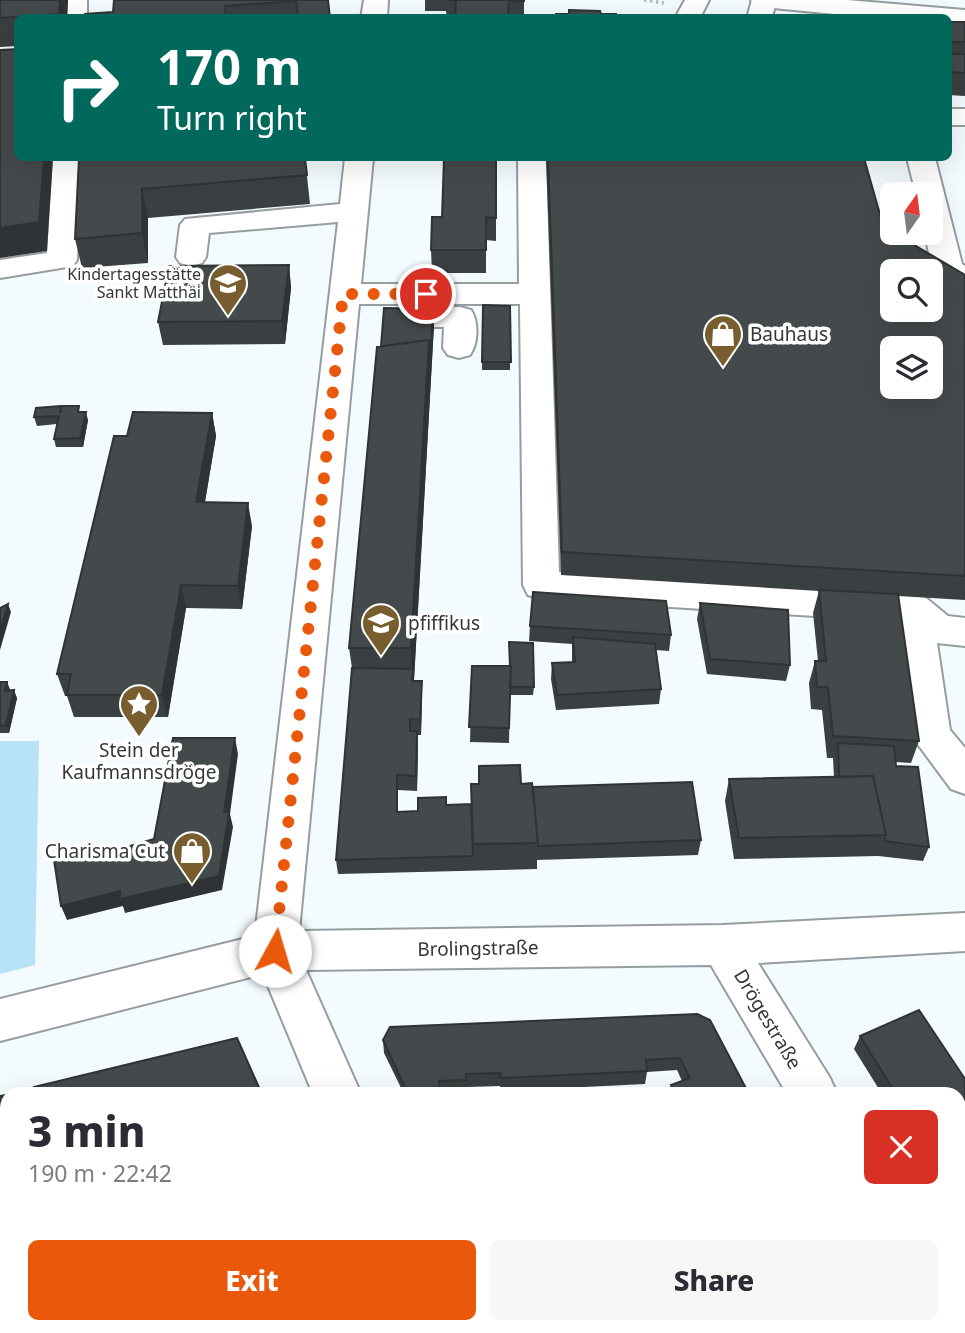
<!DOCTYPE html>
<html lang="en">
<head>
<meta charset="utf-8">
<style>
	body { margin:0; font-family:"Noto Sans",sans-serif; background:#f7f7f7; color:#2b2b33; height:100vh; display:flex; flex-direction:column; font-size:26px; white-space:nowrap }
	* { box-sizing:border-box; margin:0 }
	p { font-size:23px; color:#7c7c81 }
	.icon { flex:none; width:38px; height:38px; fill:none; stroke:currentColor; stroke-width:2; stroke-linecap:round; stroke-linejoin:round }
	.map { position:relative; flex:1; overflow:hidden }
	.sheet { position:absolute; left:0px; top:1087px; width:966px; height:247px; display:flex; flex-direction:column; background:#fff; border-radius:21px 21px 0 0; box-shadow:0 7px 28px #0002 }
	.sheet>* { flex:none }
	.guide { position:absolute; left:14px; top:14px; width:938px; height:147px; border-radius:10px; box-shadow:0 7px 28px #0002; background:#00695c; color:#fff; overflow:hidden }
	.needle { width:46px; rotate:14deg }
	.fabs { position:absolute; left:880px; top:182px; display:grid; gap:14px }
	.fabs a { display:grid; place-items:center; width:63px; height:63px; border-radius:10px; background:#fff; box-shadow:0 7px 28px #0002; font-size:35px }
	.pin { position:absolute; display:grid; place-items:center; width:60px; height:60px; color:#fff; margin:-30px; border:4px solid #fff; border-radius:50%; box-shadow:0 2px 7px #0007 }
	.me { position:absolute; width:77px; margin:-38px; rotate:6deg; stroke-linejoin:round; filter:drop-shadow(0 0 5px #0008) }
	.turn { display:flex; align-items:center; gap:24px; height:147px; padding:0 28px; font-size:32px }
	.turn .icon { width:91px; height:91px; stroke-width:2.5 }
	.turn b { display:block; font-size:49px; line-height:60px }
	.round { display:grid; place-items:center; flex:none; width:74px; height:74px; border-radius:10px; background:#f7f7f7 }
	.headline { display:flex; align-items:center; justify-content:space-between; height:119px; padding:0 28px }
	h1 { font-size:42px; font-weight:800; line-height:52px }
	.cta { display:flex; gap:14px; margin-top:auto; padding:14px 28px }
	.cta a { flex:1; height:80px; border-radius:10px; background:#ea580c; color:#fff; font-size:28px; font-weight:800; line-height:80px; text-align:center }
	.cta a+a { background:#f7f7f7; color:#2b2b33 }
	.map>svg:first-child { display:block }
	.green { fill:#b8e2f7 }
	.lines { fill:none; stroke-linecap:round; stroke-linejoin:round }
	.minor-casing { stroke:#969da0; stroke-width:4 }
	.major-casing { stroke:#969da0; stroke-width:4 }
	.path { stroke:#b6bcbf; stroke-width:3.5; stroke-dasharray:2.5 3.5; stroke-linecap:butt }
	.minor { fill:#fff; fill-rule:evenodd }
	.major { fill:#fff; fill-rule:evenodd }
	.wall { fill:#3a3f41 }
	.shaded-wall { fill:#303335 }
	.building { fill:#44494c; stroke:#303335; stroke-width:2; fill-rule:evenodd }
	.route { stroke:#ea580c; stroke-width:12; stroke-dasharray:0 21.6 }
	.labels { text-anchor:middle; stroke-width:7; stroke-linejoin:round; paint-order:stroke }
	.far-poi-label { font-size:16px; fill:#343638; stroke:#fff; text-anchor:end }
	.poi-label { font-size:19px; fill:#343638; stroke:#fff; text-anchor:start }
	.street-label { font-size:19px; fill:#343638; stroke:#fff }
</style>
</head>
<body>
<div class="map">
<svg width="965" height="1333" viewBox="0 0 965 1333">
	<rect width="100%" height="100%" fill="#f4fbff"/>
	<path class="green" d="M0,741h39l-4,224 -35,9z"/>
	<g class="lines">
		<defs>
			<path id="minor" d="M63,0h24v18h-26z
				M364,0h24l-1,18h-26z
				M685,0h24l-9,18h-25z
				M752,0h24l-4,18h-25z
				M948,109h17v16h-17z
				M53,158h28l-4,102 -4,6 -73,12v-18l47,-7z
				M345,158h28l-12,126h158l-1,-126h28l13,414 354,22 13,4 22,18 17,2v28l-28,-3 13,87 15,18v46l-14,-5 -40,-54 -15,-114 -355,-22 -13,-4 -5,-10 -3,-281h-161l-60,627 424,-6 242,-12v38l-207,12 72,115 7,16h-50l-76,-129 -405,5 55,124h-48l-50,-120 -263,67v-42l255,-63 83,-714 -129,11 -3,24 -4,6 -11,3 -11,-3 -4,-6 4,-32 5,-6 155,-15z
				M907,158h28l27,106 3,2v22c-34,-8 -34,-25 -40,-55h6v-39h-15z
				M412,307h48l11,3c8,12 7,34 -1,45l-11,3 -11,-3 -5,-7 1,-21h-32l-11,-3 -5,-7 5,-7z
				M959,1302l6,2v29h-33l-3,-7h30z
				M412,1326h52l3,7h-52z"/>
			<path id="major" d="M751,0h96l118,10v16l-17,-2v-6h-73l-112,-11 -9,-2z"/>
		</defs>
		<use href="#minor" class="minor-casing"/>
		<use href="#major" class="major-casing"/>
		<path class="path" d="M644,0l20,3"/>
		<use href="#minor" class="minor"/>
		<use href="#major" class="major"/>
	</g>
	<path class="wall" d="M0,0h68l-1,18h-49v28l-18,1z
		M114,0h214l-30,18h-213l28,-6z
		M425,0h99v18h-77l-1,-7h-21z
		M948,22h17v74l-17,-1z
		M79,158h226l5,46 -162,14v45l-66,5 -7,-29z
		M496,158v83l-10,-1v33h-54l-1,-23 11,-33z
		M546,158h318l17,60 35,28 49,29v325l-67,-4 21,145 -8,22 -16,-1 1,4 33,81 -6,14 -45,-5 -144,3 -9,-58 4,-22 105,-2 -1,-19h-6l-5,-48 -11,-1 -2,-26 6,-22h3l-5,-48 6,-22 -258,-16z
		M289,265l2,23 -6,56 -122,1 -5,-23z
		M483,305l27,1v64h-28z
		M433,309l1,16 -20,356 8,15 -1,39h-3l-1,56 -19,-1v22l20,-1 28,-6 25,-1 50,-20 180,56 -3,15 -161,5v9l-199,5 -2,-14 16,-192 -3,-20 32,-302z
		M60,406l1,4 20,2 7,8 -5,27h-27l-2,-8 3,-15 -20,2 -3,-9z
		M212,413l4,23 -11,66 47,24 -10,83 -56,-1 -18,109h-94l-7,-21h-2l-8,-22 70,-238z
		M700,603l90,62 -4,16 -79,-7 -10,-55z
		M530,626l141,9 -2,16 -14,-1 6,39 -2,15 -103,6 -5,-31 1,-16 20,-1v-18l-43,-3z
		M472,666l62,21 -1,8h-23l-1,48 -39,-1z
		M0,682h7l3,8 7,8 -8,35h-9z
		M919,1010l46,69v55l-6,3v-43h-77l-28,-45 6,-13z
		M697,1014l52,80h-80l2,-9 11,-4 -5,-11 -30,2 -2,12 -144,7 -1,-5 -33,1v5l-27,2h-36l-20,-41 -1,-13z
		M965,1136v88l-6,-9v-76z
		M512,1326h91l3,7h-91z
		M713,1326h55l3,7h-55z
		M791,1326h38l-14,7h-21z"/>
	<path class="shaded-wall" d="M60,0h8l-1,18h-7z
		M44,158h9l-6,93 -47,7v-30z
		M142,189l6,29v45l-6,-30z
		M289,265l2,23 -6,56 -3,-23z
		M433,309l1,16 -21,371 -2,-48 18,-308z
		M86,412l2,8 -5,27 -3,-9z
		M212,413l4,23 -15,89 -5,-23z
		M248,503l4,23 -10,83 -4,-23z
		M181,585l5,23 -18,109 -6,-22z
		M8,604l3,8 -11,38v-19z
		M422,681v15l-1,39 -1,-15z
		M7,682l3,8 -2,9 -3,-8z
		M14,690l3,8 -8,35 -3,-8z
		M417,731l1,16 -1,44 -1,-15z
		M235,738l3,16 -8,60 3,13 -11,63 -97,23 -2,-7 -56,14 -6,-14 163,-94z
		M397,775l1,15v37l-1,-15z
		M965,1125v9l-6,3v-9z
		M7,1209v14l-7,3v-14z
		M95,1326h4l2,7h-3z
		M272,1326h25l-14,7h-9z
		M814,1326h15l-14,7h-12z"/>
	<path class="building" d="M0,0h60l-1,14 -59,4z
		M114,0h182v1l-71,5 1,12h-141v-4l28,-2z
		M296,0h32l2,18h-32z
		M446,0h78v1h-15l-1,17h-53l1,-18z
		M569,10l31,1 1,3h15v4h-60v-4h13z
		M948,22h17v20h-17z
		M18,49v109h26l-5,64 -39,6v-178z
		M948,54h17v19l-17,-1z
		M79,158h226l2,17 -165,14v44l-67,6z
		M444,158h52v60l-10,-1v33h-55l1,-33h10z
		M548,158h316l17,60h11v15h20l4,13 49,29v301l-403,-24zM892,271h39v39h-39zM892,348h39v39h-39z
		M289,265l-7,56 -124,1 11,-56z
		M483,305l27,1 1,56h-29z
		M384,308l49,1 -3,53 -1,-22 -48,6z
		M429,340l-18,308h-62l28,-301z
		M60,406v7l2,-7h17l-1,6h8l-6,26 -26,1 5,-23 -25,1 2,-9z
		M133,412l79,1 -16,89 52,1 -10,83 -57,-1 -19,110h-95l4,-21h-14l57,-238h13z
		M819,590l79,4 21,147 -86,-5 -5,-49h-11l-2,-26h11z
		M533,592l133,9 5,34 -141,-9z
		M700,603l88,7 2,55 -80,-6z
		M8,604l-8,27v-23z
		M573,637l82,7 6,45 -104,6 -5,-32 23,-1z
		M509,642l24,1 1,44h-24l1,-21h-1z
		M472,666h39l-2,62 -40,-1z
		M352,668l61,1 -1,12h10l-2,39 -10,-1v12h7l-1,45 -19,-1v37l21,-1v-13l28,-1v8l25,-1 2,52 -137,4z
		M0,682h7l-2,9 9,-1 -8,35 -6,1z
		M173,738h62l-11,74h5l-10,64 -99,23v-8l-59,15 -7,-46 58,-14 1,5 41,-12z
		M838,743l56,3 2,20 22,1 11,80 -45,-6 2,-6 -13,-59 -34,1z
		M520,765l1,19 11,-1 6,60 -65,1 -2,-60h8v-18z
		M873,776l13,59 -147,3 -10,-59z
		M692,782l9,58 -163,6 -5,-59z
		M919,1010l46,69v46l-6,3v-34h-63l-36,-58z
		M697,1014l13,6 39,74h-73l-5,-9 19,-7 -10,-20 -34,2 1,11 -146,7 -1,-5 -34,1v6l-27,1 1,13h-32l-25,-54 7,-13z
		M237,1038l24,54 5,-2 1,4h-74v-1l-4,1h-154l-1,-7z
		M7,1095v114l-7,3v-116z
		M965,1136v65l-6,-9v-53z
		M7,1231v86l-7,-22v-61z
		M10,1326h85l3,7h-86z
		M150,1326h34l3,7h-50z
		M303,1326h53l2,7h-70z
		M517,1326h86l3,7h-86z
		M722,1326h46l3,7h-45z
		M801,1326h13l-10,6z
		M849,1326h40l4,7h-58z"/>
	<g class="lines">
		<path class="route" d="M275,951l68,-657h83"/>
	</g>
	<defs>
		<symbol id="school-pin" viewBox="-11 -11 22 30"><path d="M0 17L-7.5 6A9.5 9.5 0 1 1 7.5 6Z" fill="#785e2f" stroke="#fff"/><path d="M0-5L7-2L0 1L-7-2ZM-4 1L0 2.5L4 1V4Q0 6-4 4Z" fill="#fff"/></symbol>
		<symbol id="shop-pin" viewBox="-11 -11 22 30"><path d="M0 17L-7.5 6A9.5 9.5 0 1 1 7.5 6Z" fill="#785e2f" stroke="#fff"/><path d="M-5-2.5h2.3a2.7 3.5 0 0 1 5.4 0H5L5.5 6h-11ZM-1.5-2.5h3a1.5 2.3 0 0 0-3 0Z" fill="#fff"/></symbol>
		<symbol id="sight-pin" viewBox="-11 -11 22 30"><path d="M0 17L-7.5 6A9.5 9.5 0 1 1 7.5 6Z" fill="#785e2f" stroke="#fff"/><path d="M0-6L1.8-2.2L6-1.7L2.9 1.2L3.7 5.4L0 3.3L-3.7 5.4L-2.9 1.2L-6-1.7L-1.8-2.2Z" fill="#fff"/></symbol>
	</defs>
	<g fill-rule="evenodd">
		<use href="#school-pin" x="206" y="261" width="44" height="60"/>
		<use href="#shop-pin" x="701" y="312" width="44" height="60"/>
		<use href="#school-pin" x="359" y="601" width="44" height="60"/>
		<use href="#sight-pin" x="117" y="682" width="44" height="60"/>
		<use href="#shop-pin" x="170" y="829" width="44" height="60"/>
	</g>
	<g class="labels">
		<g class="far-poi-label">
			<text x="201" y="280">Kindertagesstätte<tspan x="201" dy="18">Sankt Matthäi</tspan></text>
		</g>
		<g class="poi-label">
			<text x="750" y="341">Bauhaus</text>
			<text x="408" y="630">pfiffikus</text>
			<text x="139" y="757" text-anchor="middle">Stein der<tspan x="139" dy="22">Kaufmannsdröge</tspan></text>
			<text x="165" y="858" text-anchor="end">Charisma Cut</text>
		</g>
		<g class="street-label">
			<text transform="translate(478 948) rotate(-1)" y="7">Brolingstraße</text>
			<text transform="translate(768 1019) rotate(59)" y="7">Drögestraße</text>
		</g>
	</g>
</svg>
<div class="fabs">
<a><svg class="needle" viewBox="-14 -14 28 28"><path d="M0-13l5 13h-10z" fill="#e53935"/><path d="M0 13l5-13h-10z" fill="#7c7c81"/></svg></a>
<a><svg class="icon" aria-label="search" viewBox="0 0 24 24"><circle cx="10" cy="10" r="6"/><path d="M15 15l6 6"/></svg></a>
<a><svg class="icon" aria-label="layers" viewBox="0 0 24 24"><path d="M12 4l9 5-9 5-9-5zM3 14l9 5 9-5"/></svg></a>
</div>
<div class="pin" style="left:426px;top:294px;background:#d93025"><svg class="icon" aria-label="arrive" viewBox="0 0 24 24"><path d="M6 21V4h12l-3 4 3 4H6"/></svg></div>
<svg class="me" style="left:275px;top:951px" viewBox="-20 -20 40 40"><circle r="19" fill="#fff"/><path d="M0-13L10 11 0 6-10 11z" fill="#ea580c"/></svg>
<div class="guide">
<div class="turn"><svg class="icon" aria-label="right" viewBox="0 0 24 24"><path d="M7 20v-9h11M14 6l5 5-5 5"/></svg><div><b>170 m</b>Turn right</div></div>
</div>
<section class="sheet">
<div class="headline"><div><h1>3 min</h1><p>190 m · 22:42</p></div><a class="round" style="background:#d93025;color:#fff"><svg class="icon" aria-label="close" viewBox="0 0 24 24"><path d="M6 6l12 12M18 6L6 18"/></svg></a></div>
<div class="cta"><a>Exit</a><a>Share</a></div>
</section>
</div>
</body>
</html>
